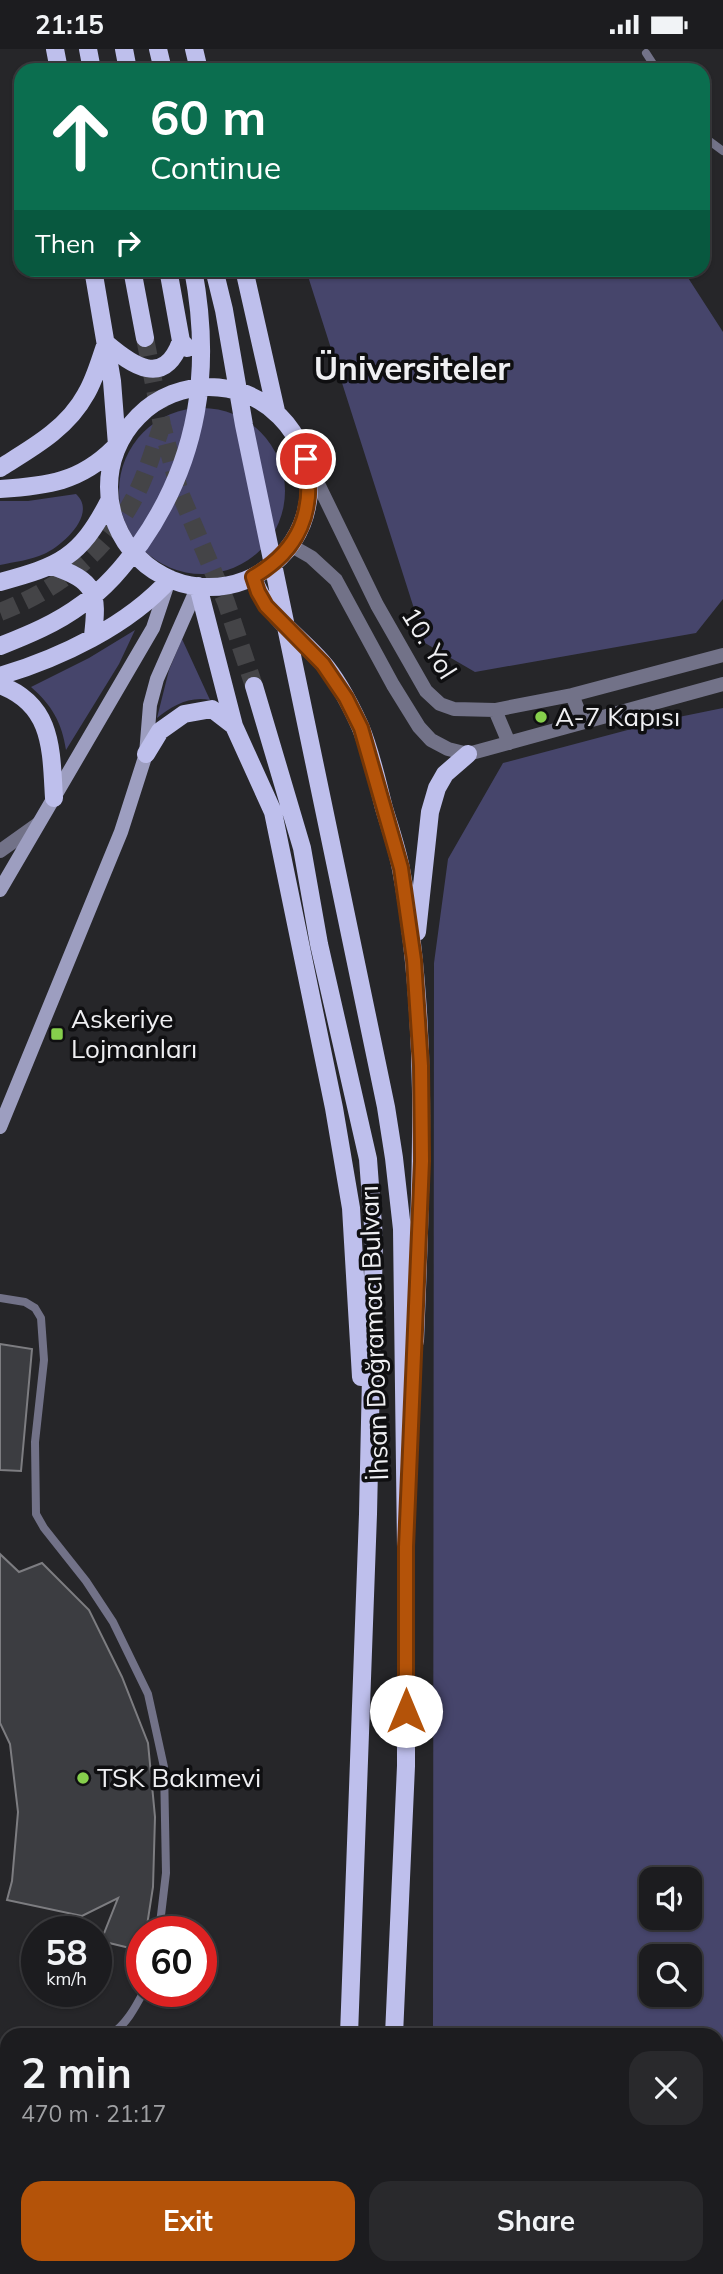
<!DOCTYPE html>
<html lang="en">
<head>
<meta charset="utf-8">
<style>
	body { margin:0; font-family:Mulish,sans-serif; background:#29292c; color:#f1f3f6; height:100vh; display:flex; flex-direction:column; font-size:26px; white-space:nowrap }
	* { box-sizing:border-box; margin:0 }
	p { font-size:23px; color:#a0a1a4 }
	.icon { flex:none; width:38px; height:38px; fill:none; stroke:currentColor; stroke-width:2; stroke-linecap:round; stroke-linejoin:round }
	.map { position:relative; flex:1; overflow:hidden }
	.drawer { position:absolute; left:0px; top:1979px; width:724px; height:247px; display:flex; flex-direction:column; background:#1c1c1f; border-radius:21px 21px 0 0; box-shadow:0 2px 5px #0004,0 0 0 2px #3a3a3d }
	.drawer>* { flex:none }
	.banner { position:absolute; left:14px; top:14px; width:696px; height:214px; border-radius:21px; box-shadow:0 2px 5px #0004,0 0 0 2px #3a3a3d; background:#0b6e4f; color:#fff; overflow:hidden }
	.fabs { position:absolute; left:639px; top:1818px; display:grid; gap:14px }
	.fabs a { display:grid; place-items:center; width:63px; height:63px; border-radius:14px; background:#1c1c1f; box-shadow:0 2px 5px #0004,0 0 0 2px #3a3a3d; font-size:35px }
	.speed { position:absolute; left:21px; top:1867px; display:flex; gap:14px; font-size:35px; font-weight:700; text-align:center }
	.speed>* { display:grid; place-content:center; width:91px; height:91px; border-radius:50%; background:#1c1c1f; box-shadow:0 2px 5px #0004,0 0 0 2px #3a3a3d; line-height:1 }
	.speed small { font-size:18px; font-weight:400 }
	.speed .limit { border:10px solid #d22; background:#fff; color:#111 }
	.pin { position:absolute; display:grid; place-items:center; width:60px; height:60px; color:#fff; margin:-30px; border:4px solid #fff; border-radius:50%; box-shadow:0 2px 7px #0007 }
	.me { position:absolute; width:77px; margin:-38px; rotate:0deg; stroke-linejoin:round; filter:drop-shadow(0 0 5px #0008) }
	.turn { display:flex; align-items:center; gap:24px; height:147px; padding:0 21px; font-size:32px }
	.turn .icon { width:91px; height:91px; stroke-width:2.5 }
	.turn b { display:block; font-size:49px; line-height:60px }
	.then { display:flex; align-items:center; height:66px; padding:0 21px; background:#0003; gap:14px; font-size:26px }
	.round { display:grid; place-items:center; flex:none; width:74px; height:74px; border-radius:21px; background:#29292c }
	.overview { display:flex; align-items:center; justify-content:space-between; height:119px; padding:0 21px }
	h1 { font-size:42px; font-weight:700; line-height:52px }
	.primary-button { display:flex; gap:14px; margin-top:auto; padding:14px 21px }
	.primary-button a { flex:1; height:80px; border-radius:21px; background:#b45309; color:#fff; font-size:28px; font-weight:700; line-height:80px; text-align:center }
	.primary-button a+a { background:#29292c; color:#f1f3f6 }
	.status { display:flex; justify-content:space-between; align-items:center; height:49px; padding:0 35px; background:#1c1c1f; direction:ltr }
	.status svg { height:19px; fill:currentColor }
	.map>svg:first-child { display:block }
	.green { fill:#46456b; fill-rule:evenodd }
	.building { fill:#3c3d41; stroke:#7d7d81; stroke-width:2 }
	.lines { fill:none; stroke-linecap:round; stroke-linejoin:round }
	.primary-tunnel { stroke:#444447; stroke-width:18; stroke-dasharray:18 9; stroke-linecap:butt }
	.service { stroke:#727288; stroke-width:8 }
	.minor { stroke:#727288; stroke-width:14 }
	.tertiary { stroke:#727288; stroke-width:14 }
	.secondary { stroke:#9d9ec0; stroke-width:14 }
	.primary { stroke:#bebfec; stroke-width:18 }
	.route-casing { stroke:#753606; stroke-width:18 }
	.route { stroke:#b45309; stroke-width:12 }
	.poi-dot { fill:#86cf4c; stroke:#0f0f11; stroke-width:2.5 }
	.labels { text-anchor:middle; stroke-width:7; stroke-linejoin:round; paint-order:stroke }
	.street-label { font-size:26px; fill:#efeff2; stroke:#0f0f11 }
	.poi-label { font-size:26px; fill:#efeff2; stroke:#0f0f11; text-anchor:start }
	.district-label { font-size:33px; font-weight:bold; fill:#efeff2; stroke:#0f0f11 }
</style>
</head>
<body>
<div class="status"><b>21:15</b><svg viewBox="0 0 49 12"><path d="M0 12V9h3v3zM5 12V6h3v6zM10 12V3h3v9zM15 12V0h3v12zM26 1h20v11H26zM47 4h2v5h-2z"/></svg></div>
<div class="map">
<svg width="723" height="2225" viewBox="0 0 723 2225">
	<rect width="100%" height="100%" fill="#262629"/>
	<path class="green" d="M306,221h377l40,62v267l-27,34 -221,39 -50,-29z
		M119 442a83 83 0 1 1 166 0a83 83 0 1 1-166 0Z
		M76,445c22,20 -14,52 -32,60 -13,6 -30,8 -44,11v-64h28z
		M135,581l-16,34 -53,86c-4,-27 -14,-45 -35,-63l58,-29z
		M182,590l28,61c-21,-4 -38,6 -53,18l12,-48z
		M723,659v1566h-291v-6h286v-233h-285l1,-1072 14,-104 55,-96 166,-44zM690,1830v39h-39v-39zM651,1908h39v38h-39z"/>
	<path class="building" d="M0,1295l32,5 -11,122 -21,-1z
		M0,1505l19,18 23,-9 47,47 33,67 26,66 7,74 -2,70 -7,45h-4v19l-41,-10 17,-43 -36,18 -75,-16 5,-19 6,-69 -8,-68 -10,-21z"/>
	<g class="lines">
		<path class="primary-tunnel" d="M145,289l17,87 18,68 46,109 28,84
			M0,563c62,-24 112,-65 140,-126 9,-20 15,-41 22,-61"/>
		<path class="service" d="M646,4l11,17
			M704,88l19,14
			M0,1249l25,4 10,6 6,10 3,42 -9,82 1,72 8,14 42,53 27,41 35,72 16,73 2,106 -7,59
			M110,1986c16,-10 25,-27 34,-44
			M0,2009l7,1"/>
		<path class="minor" d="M0,802l38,-27"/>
		<path class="tertiary" d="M306,410l71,146 49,86 14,13 14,5 41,1 77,-15 151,-40
			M290,496l21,12 25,23 57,105 26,42 12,13 17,9 20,5 255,-70
			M572,646l11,27
			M495,661l14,33"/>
		<path class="secondary" d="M0,841l153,-262 16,-48
			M0,1078l121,-295 25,-78 4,-49 7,-26 41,-93"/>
		<path class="primary" d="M55,0l4,21
			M88,0l4,21
			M124,0l4,21
			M158,0l5,21
			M194,0l5,21
			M93,220l19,112 5,64
			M132,220l13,69
			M168,220l13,72 6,7
			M214,220l10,41 20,115 142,682 8,51 8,71 4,318v219l-12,269
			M244,220l32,142
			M109 438a100 100 0 1 1 200 0a100 100 0 1 1-200 0Z
			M0,419c32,-20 67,-39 86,-74 9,-15 14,-34 20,-51 27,23 58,45 75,-2
			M0,440c47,-3 80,-7 114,-41
			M52,517c44,15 46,26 41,70
			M253,528c12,37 44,57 69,85 16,18 28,42 38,64 11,26 17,55 24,82 6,20 13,40 17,61 29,156 20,315 14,472
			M0,533c59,-16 80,-24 109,-81
			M198,537l36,140
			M0,597c28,-11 57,-23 81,-41 24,-16 42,-38 59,-61 59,-84 72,-175 53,-275
			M0,627c60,-18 128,-50 170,-97
			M0,636c53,20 51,64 54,113
			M254,637l48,162 17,96 49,215 6,80 -6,275 -19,521
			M146,705l14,-23 24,-17 28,-5 22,17 39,86 61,296 17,100 10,169
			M417,883l13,-120 7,-24 8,-14 23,-20
			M345,2219v6
			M391,2219v6"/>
	</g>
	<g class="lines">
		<defs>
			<path id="route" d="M306,410c9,52 -6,91 -53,118l5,15 8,14 57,58 23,34 15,30 40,140 13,92 7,106 1,95 -16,386v164"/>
		</defs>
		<use href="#route" class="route-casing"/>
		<use href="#route" class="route"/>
	</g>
	<g class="poi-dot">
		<circle cx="541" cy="668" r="7"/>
		<rect x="50" y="978" width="14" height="14" rx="3.5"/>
		<circle cx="83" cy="1729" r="7"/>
	</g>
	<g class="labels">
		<g class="street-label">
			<text transform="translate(429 594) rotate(58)" y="9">10. Yol</text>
			<text transform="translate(374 1284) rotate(-92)" y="9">İhsan Doğramacı Bulvarı</text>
		</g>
		<g class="poi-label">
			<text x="555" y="677">A-7 Kapısı</text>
			<text x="71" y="979">Askeriye<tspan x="71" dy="30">Lojmanları</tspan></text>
			<text x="97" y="1738">TSK Bakımevi</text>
		</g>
		<g class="district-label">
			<text x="412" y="331">Üniversiteler</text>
		</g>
	</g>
</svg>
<div class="fabs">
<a><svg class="icon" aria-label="sound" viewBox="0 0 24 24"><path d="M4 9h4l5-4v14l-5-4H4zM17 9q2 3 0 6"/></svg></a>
<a><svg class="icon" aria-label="search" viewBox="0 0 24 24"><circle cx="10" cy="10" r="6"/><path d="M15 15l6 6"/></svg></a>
</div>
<div class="speed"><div>58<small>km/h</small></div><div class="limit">60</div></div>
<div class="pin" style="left:306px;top:410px;background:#d93025"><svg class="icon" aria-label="arrive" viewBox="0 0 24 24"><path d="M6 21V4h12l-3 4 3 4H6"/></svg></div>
<svg class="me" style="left:406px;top:1662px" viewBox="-20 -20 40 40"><circle r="19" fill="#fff"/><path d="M0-13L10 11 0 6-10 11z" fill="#b45309"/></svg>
<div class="banner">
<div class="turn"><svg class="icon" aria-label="ahead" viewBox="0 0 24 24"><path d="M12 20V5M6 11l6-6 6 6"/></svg><div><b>60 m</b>Continue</div></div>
<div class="then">Then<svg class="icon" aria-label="right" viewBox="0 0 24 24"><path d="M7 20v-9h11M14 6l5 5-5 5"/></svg></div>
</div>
<section class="drawer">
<div class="overview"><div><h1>2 min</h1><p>470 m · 21:17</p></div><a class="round"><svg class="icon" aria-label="close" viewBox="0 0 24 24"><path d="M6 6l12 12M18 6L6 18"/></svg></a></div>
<div class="primary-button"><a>Exit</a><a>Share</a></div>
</section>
</div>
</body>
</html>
